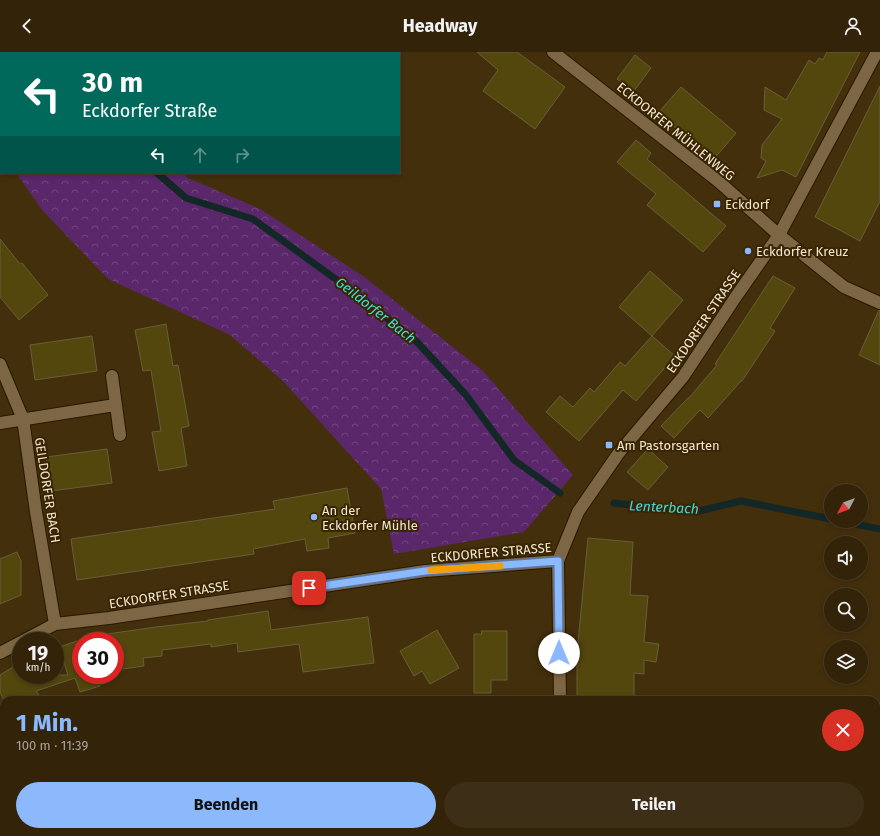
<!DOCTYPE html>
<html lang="de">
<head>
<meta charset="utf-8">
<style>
	body { margin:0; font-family:"Fira Sans",sans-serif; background:#3d2f17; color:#f1f3f6; height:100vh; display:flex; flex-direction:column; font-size:15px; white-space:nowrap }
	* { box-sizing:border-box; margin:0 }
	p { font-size:13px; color:#a8a49c }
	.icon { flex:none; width:22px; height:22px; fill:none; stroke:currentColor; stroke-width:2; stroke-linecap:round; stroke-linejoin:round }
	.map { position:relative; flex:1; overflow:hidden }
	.sheet { position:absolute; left:0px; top:644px; width:880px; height:140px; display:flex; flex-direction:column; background:#322309; border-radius:12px 12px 0 0; box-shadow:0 2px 6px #0003,0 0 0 1px #4d402a }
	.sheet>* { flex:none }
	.guide { position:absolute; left:0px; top:0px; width:400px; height:122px; box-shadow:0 2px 6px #0003,0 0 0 1px #4d402a; background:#00695c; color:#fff; overflow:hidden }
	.needle { width:26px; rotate:229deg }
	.buttons { position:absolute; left:824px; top:432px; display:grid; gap:8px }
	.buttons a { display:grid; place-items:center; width:44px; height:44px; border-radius:50%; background:#322309; box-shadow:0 2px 6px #0003,0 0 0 1px #4d402a; font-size:20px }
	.speed { position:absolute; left:12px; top:580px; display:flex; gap:8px; font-size:20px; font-weight:700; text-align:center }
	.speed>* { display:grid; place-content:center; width:52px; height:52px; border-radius:50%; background:#322309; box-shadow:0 2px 6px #0003,0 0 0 1px #4d402a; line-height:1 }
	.speed small { font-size:10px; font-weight:400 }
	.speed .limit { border:6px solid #d22; background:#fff; color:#111 }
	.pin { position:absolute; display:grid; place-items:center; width:34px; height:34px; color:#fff; margin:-17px; border-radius:8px; box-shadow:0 2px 6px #0006 }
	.me { position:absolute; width:44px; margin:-22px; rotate:0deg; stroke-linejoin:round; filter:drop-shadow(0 0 3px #0008) }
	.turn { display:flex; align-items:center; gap:14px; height:84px; padding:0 16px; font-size:18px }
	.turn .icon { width:52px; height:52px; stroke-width:2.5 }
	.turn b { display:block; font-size:28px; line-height:34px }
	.lanes { display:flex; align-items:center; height:38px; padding:0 16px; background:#0003; justify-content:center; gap:20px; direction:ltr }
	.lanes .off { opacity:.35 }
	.round { display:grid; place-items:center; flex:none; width:42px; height:42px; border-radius:21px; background:#3d2f17 }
	.summary { display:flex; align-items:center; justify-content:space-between; height:68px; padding:0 16px }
	h1 { font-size:24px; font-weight:700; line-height:30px; color:#8bb9fc }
	.cta { display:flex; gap:8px; margin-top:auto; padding:8px 16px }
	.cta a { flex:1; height:46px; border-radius:24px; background:#8bb9fc; color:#111; font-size:16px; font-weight:700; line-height:46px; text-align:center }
	.cta a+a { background:#3d2f17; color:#f1f3f6 }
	header { display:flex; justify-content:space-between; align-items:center; height:52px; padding:0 16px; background:#322309; font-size:18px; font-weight:700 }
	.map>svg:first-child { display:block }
	.park { fill:url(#park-crowns) }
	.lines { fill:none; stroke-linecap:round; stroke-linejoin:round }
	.stream { stroke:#142727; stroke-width:7 }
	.building { fill:#53470e; stroke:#675f38 }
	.street-casing { stroke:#271800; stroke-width:14 }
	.street { stroke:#7d6644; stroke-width:12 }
	.route-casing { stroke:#5a78a4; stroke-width:10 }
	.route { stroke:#8bb9fc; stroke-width:7 }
	.slow { stroke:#f59e0b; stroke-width:7 }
	.poi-dot { fill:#8bb9fc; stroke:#392501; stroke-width:1.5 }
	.labels { text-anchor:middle; stroke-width:4; stroke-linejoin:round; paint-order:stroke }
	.street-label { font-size:13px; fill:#f3e6d3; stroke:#392501 }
	.poi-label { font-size:13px; fill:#f3e6d3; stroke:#392501; text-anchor:start }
	.water-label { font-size:14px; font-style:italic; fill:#42dade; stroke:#392501 }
</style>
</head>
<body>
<header><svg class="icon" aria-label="back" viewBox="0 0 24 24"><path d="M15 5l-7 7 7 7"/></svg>Headway<svg class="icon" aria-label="person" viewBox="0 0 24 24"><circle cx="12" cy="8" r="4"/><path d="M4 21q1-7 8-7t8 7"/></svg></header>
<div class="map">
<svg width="880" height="784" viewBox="0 0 880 784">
	<defs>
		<pattern id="park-crowns" width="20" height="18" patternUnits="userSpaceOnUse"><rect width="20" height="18" fill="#5a276a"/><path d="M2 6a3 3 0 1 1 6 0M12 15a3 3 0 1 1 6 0" fill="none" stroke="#72467e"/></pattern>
	</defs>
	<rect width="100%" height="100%" fill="#432f0c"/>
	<path class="park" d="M0,0h94v1h-93v98l-1,-1z
		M16,121h167l5,5 72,31 103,67 120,95 90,104 -49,57 -130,22 -13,-65 -99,-109 -52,-45 -122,-56 -65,-68z"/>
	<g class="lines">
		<path class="stream" d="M65,0l1,1
			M157,121l29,25 67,21 110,80 54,43 49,53 48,65 46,33
			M614,451l81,9 46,-11 90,18
			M841,469l39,8"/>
	</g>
	<path class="building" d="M477,0h40l48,35 -30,42 -52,-38 15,-21z
		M827,0h33l-64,125 -14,-7 -25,8 9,-17 -5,-3 1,-13 20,-26 -18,-9 1,-23 21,13 23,-40 6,4 4,-6 4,2z
		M635,3l16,13 -17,23 -17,-12z
		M880,34v115l-20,40 -45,-24z
		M681,35l55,46 -23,27 -55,-47z
		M636,88l15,13 -4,6 79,67 -23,26 -56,-47 9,-11 -39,-32z
		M0,187l20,25 2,-1 26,32 -29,25 -19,-23z
		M650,219l33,29 -31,36 -33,-29z
		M773,224l22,12 -25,40 5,3 -33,50h-1l-33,37 -8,-8 -26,28 -13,-12 27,-28h1l28,-33 -2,-1z
		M879,258h1v55l-21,-10z
		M166,272l7,42 5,-1 11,61 -8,2 6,38 -28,5 -7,-39 9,-1 -10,-61 -8,1 -8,-41z
		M92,284l5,35 -62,9 -5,-35z
		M652,284l23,20 -39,45 -13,-11 -44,51 -33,-29 14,-16 13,11 17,-19 4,4 26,-30 5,4z
		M107,397l5,34 -61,8 -5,-34z
		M648,397l20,18 -20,23 -21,-18z
		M347,436l8,45 -27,5 1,10 -22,3 -2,-12 -52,10 1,5 -177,26 -6,-41 204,-30 -2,-8z
		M588,486l45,4 -3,53 18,1 -4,46 15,2 -3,18 -12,-2v14l-10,-1v27h-57v-47z
		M17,500l4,9v34l-21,9v-45z
		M268,559l3,19 97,-13 6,46 -71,9 -4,-28 -61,8 -1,-9 -26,4v-3l-49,6v6l-19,2 1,8 -29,4v-29h-34v34h16l3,11 -20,6 -5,-14 -39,13 7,9h-39l-4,-7v-18l21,-13v13h47l-9,-28 34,-11 63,-9 52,-6v-1z
		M437,578l22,38 -29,16 -8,-13 -8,5 -14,-25z
		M481,579h26v49h-16v13h-17v-59h8z"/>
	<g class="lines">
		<defs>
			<path id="street" d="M553,0l165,129 61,54 65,52 36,16
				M0,312l23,55 13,93 19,112
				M112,324l8,59
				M0,371l115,-18
				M23,589l32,-17 54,-6 316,-47 133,-10
				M0,601l21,-11
				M560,648l-2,-139 20,-49 40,-58 65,-77 52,-79 44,-63 98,-183
				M565,780l1,4"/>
		</defs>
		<use href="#street" class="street-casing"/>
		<use href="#street" class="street"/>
	</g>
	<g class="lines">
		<defs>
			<path id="route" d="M309,536l116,-17 133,-10 1,92"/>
		</defs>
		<use href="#route" class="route-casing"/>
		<use href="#route" class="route"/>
		<path class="slow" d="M431,518l69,-4"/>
	</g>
	<g class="poi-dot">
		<rect x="713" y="148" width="8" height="8" rx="2"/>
		<circle cx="748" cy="199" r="4"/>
		<rect x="605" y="389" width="8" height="8" rx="2"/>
		<circle cx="314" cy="465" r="4"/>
	</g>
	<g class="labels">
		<g class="street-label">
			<text transform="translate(676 79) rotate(39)" y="5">ECKDORFER MÜHLENWEG</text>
			<text transform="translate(703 269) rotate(-56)" y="5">ECKDORFER STRASSE</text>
			<text transform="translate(48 438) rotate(81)" y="5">GEILDORFER BACH</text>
			<text transform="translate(491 500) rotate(-5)" y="5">ECKDORFER STRASSE</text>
			<text transform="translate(169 542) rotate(-9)" y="5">ECKDORFER STRASSE</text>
		</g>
		<g class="poi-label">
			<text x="725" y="157">Eckdorf</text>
			<text x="756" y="204">Eckdorfer Kreuz</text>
			<text x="617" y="398">Am Pastorsgarten</text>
			<text x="322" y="463">An der<tspan x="322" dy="15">Eckdorfer Mühle</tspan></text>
		</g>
		<g class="water-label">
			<text transform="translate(376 258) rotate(38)" y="5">Geildorfer Bach</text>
			<text transform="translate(664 455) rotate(3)" y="5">Lenterbach</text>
		</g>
	</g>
</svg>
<div class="buttons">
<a><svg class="needle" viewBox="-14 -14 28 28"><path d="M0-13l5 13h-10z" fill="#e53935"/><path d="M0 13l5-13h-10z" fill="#a8a49c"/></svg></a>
<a><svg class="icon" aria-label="sound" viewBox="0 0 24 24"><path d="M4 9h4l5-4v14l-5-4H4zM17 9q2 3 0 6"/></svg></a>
<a><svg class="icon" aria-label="search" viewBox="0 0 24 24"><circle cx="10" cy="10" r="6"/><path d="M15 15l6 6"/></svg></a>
<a><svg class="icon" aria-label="layers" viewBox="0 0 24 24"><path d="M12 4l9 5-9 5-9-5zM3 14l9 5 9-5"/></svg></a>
</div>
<div class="speed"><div>19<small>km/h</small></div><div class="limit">30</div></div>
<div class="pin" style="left:309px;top:536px;background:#d93025"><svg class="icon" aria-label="arrive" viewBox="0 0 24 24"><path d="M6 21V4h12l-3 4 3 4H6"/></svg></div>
<svg class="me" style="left:559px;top:601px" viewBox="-20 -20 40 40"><circle r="19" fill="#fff"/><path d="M0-13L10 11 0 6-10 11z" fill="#8bb9fc"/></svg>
<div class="guide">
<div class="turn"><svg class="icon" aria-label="left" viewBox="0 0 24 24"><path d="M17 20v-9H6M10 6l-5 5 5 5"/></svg><div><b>30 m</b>Eckdorfer Straße</div></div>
<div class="lanes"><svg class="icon" aria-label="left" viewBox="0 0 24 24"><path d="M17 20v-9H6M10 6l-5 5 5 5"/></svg><svg class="icon off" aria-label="ahead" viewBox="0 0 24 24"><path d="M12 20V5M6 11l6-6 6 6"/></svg><svg class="icon off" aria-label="right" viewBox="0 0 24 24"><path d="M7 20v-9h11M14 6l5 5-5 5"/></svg></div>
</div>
<section class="sheet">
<div class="summary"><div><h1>1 Min.</h1><p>100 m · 11:39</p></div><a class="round" style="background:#d93025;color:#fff"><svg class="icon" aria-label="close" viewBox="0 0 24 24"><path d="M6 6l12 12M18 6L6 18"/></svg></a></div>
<div class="cta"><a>Beenden</a><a>Teilen</a></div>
</section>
</div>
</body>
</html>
